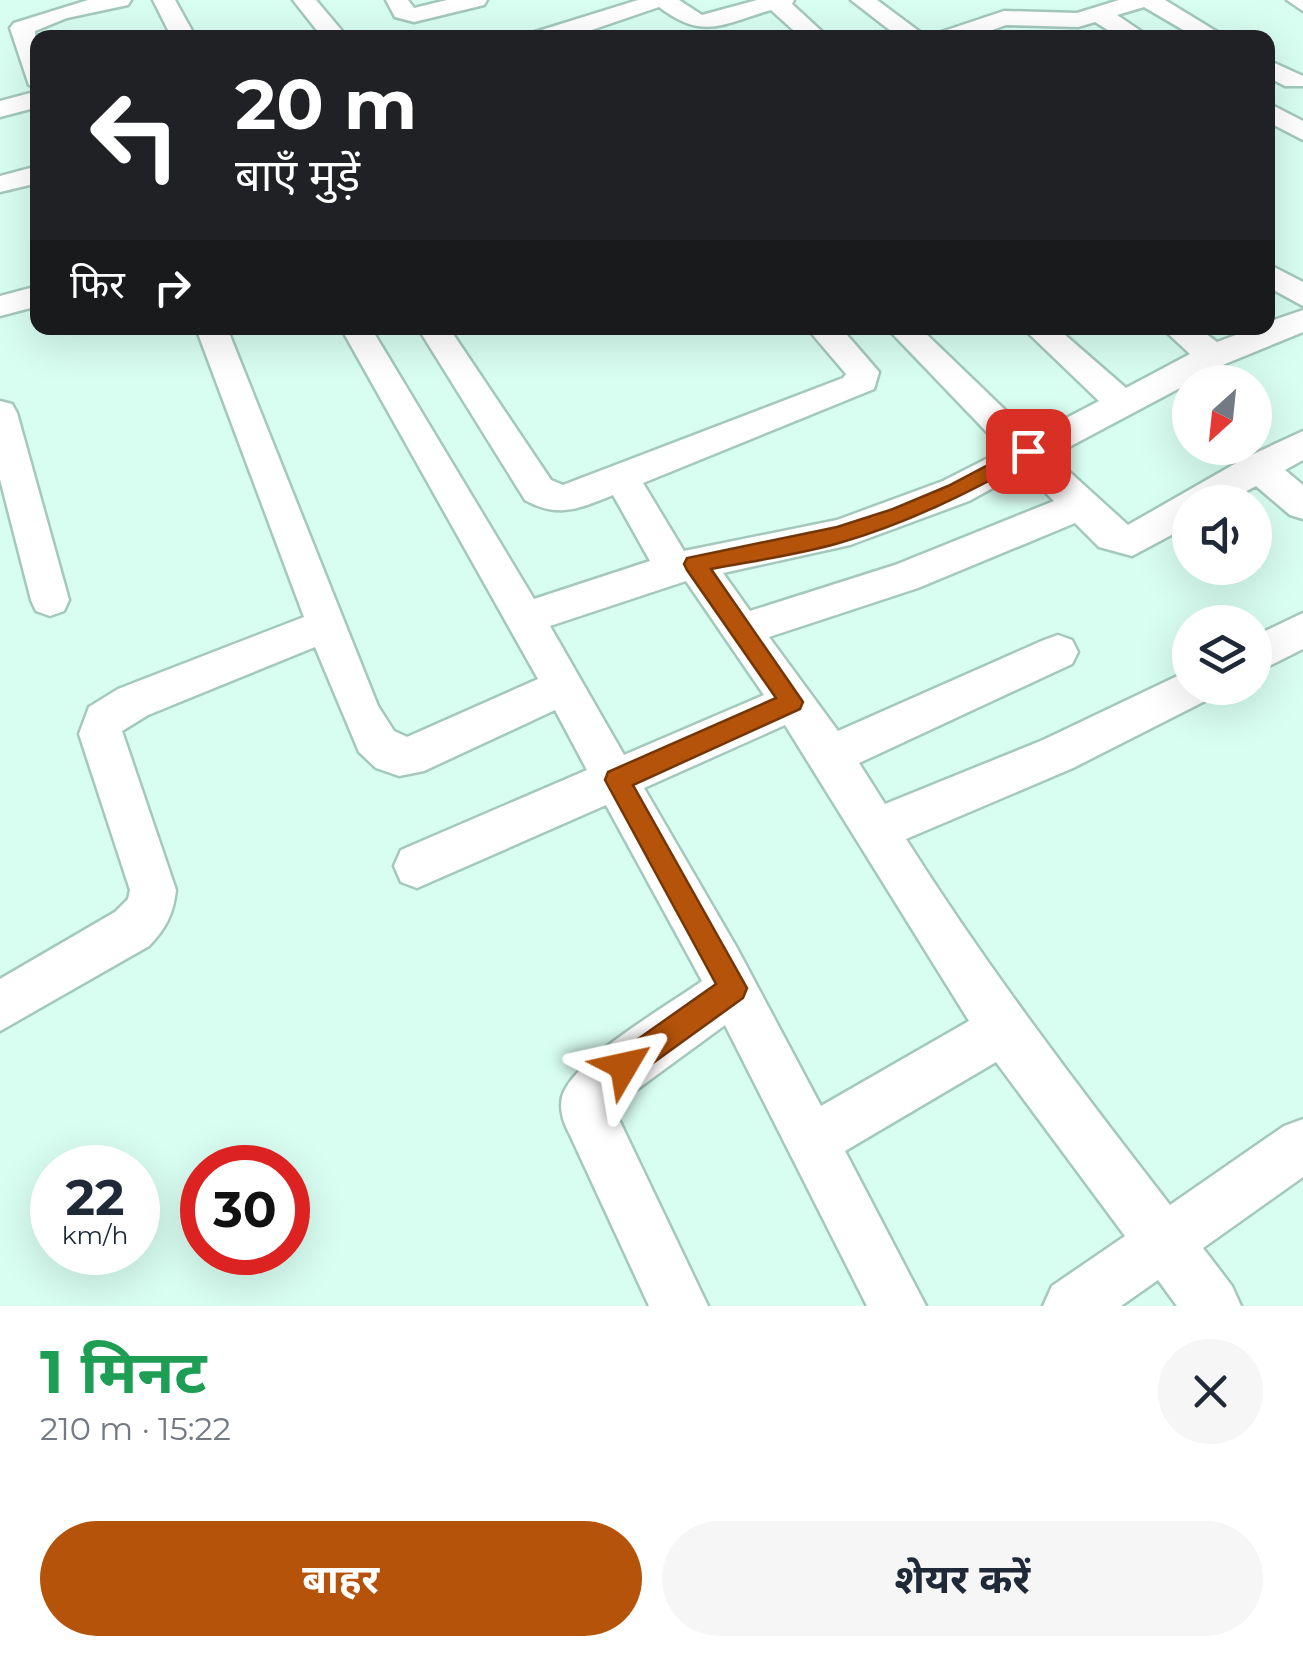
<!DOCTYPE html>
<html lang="hi">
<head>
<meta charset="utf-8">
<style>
	body { margin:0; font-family:Montserrat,"Noto Sans Devanagari",sans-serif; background:#f6f6f7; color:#1f2937; height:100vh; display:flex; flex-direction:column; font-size:38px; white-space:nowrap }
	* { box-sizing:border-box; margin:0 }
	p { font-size:32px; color:#747a83 }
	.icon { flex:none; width:55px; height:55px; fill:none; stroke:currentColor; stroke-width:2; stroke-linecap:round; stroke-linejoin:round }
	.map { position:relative; height:1306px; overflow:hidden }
	.side { display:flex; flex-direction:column; background:#fff; flex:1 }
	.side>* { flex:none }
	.top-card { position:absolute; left:30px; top:30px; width:1245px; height:305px; border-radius:20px; box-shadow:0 10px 40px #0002; background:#202124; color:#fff; overflow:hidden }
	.needle { width:65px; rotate:207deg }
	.fabs { position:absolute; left:1172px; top:365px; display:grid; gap:20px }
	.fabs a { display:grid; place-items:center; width:100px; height:100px; border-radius:50%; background:#fff; box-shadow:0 10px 40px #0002; font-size:50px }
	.speed { position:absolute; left:30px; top:1145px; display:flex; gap:20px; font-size:50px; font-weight:700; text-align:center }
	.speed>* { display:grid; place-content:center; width:130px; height:130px; border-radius:50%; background:#fff; box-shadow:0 10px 40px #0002; line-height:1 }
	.speed small { font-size:25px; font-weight:400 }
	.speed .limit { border:15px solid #d22; background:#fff; color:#111 }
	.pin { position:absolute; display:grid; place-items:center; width:85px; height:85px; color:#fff; margin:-42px; border-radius:20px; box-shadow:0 5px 15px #0006 }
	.me { position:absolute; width:110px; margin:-55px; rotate:54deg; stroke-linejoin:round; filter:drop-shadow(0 0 8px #0008) }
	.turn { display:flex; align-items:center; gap:35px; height:210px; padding:0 40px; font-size:45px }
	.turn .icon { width:130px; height:130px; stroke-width:2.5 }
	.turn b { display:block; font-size:70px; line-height:85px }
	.then { display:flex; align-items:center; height:95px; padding:0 40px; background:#0003; gap:20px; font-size:38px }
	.round { display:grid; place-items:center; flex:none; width:105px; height:105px; border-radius:52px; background:#f6f6f7 }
	.head { display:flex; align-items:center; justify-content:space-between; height:170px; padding:0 40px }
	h1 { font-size:60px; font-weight:700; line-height:75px; color:#1e9e55 }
	.action { display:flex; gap:20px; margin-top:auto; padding:20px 40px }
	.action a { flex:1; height:115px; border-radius:60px; background:#b45309; color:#fff; font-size:40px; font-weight:700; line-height:115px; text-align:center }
	.action a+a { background:#f6f6f7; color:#1f2937 }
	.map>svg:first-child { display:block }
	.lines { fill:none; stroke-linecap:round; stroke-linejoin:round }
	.minor-casing { stroke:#a4c8bd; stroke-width:5 }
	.minor { fill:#fff; fill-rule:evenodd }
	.route { fill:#b45309; stroke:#753606; stroke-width:2.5 }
</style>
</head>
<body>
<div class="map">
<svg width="1303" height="1306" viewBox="0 0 1303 1306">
	<rect width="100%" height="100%" fill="#d8fdf1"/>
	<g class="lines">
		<defs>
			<path id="minor" d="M88,0h43l-3,5 -61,13 -32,13 3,56 -9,-2 -19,-57 4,-5z
				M153,0h22l21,38h-24z
				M293,0h23l32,38h-25z
				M386,0h22l6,8 33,-8h40l-3,5 -70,17 -19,-5z
				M638,0h41l23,15 55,-15h37l-2,4 37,34h-27l-31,-28c-49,14 -67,31 -112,-3l-91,31h-40l4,-5z
				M851,0h26l51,38h-28z
				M1119,0h46l62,38h-30l-53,-31 -27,8 34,23h-30l-26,-16 -17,5 -72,-2 -36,13h-36l4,-5 66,-22 73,2z
				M1287,0h16v11z
				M1268,60l35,16v10h-18l-17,-9z
				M38,91v16l-38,10v-16z
				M1268,103l35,18v19l-35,-18z
				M38,166v17l-38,9v-16z
				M1268,264l35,18v24l-35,-19z
				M38,286v20l-38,10v-20z
				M1303,310v22l-78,32 -173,92 76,69 117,-67 58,-27v29l-18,10 18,15v34l-13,-4 -34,-29 -30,16h-36v23l-58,31 -33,-9 -24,-24 -157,65 -149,49 69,94 206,-91 14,-5 14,5 6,12 -6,12 -213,99 26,41 158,-64 147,-70v18h21l-6,13 -132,67 -167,71c81,128 171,246 264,366l114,-79 19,-7v58l-100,71 29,38 9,20h-64l-19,-26 -37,26h-78l9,-20 73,-50 -129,-174 -151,89 81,155h-59l-142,-281 -112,82 95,199h-59l-79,-171c-6,-12 -11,-24 -8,-38 10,-37 107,-92 140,-116l-96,-176 -189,83 -16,-6 -7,-16 7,-16 186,-80 -32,-60 -131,61 -25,5 -23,-8 -17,-16 -44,-105 -167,68 -26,16 54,159c-3,25 -10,38 -27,56l-149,85v-52l115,-67 13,-13 2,-9 -51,-156 10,-27 29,-18 186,-72 -108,-289h31l151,378 16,25 13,6 131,-58 -197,-351h30l163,271 116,-38 -37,-66c-33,13 -54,24 -88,5l-107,-172h31l102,152 12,5 280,-107 3,-4 -39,-46h34l38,44 -5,17 -231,94 41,68 153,-31 106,-39 61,-31 -117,-122h33l112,108 67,-35 -76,-73h34l69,60 64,-34 -28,-26h36l19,14 38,-14h13v-6zM1024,471l30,30 -159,64 -145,46 -27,-38 127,-28 119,-44zM686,581l78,114 -140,60 -74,-129zM785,725l184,296 -148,85 -84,-158 -93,-160z
				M0,401l12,3 5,9 52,187 -5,11 -14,5 -14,-5 -5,-11 -31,-121z
				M1303,613v36l-48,24v-37z"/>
		</defs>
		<use href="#minor" class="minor-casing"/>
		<use href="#minor" class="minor"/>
	</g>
	<path class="route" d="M1028,444l10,7 -3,5c-63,35 -126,67 -196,87 -42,12 -86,18 -128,26l92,133 -3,7 -167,76 114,203 -4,10 -108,78 -11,5 -10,-5 -4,-10 4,-10 102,-72 -111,-204 3,-8 168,-74 -89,-128 -3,-6 3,-6 150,-31 56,-18 55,-23z"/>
</svg>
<div class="fabs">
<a><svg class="needle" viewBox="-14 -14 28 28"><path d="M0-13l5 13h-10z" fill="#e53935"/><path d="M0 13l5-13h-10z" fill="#747a83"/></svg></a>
<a><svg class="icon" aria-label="sound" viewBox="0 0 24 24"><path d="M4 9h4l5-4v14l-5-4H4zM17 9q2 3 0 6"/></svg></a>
<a><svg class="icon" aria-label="layers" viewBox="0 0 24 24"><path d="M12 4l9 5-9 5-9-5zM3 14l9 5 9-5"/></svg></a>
</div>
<div class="speed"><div>22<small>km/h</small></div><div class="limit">30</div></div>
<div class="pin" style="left:1028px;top:451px;background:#d93025"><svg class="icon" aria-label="arrive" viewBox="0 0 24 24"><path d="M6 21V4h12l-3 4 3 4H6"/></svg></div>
<svg class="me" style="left:624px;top:1066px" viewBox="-20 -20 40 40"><path d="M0-17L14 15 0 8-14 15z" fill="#b45309" stroke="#fff" stroke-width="4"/></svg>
<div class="top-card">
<div class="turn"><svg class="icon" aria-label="left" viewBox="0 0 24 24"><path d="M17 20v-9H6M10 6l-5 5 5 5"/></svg><div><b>20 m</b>बाएँ मुड़ें</div></div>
<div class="then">फिर<svg class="icon" aria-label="right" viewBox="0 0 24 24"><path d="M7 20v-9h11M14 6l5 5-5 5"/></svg></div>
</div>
</div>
<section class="side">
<div class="head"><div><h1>1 मिनट</h1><p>210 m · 15:22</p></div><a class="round"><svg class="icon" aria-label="close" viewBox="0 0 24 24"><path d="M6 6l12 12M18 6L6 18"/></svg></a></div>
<div class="action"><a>बाहर</a><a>शेयर करें</a></div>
</section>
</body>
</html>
